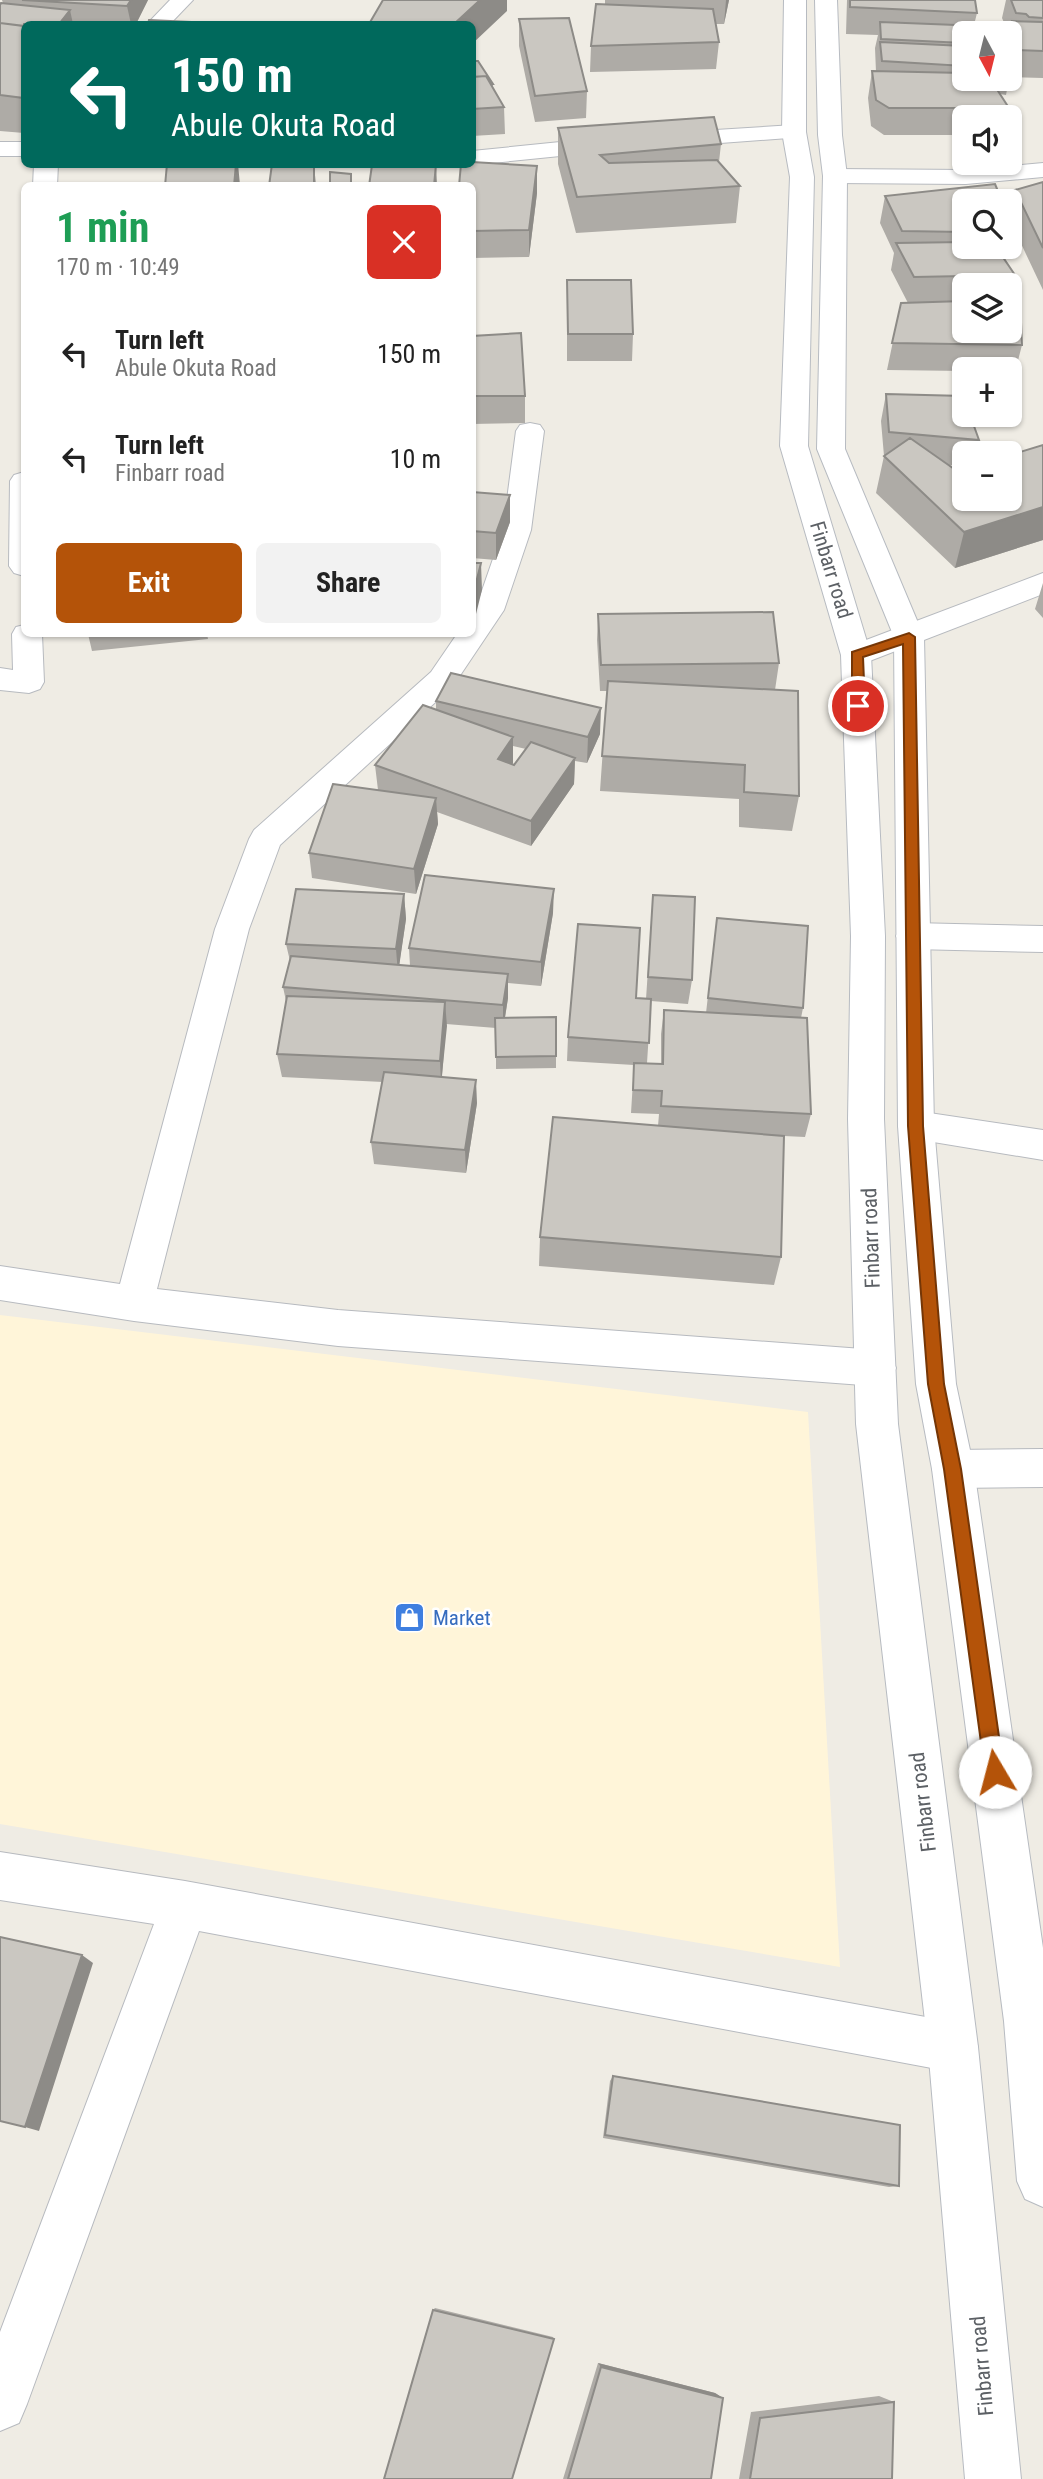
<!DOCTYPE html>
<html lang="en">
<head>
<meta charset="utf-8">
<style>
	body { margin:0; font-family:"Roboto Condensed",sans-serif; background:#f2f2f2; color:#222; height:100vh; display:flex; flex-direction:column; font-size:26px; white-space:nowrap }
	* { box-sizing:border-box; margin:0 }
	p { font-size:23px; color:#767676 }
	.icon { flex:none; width:38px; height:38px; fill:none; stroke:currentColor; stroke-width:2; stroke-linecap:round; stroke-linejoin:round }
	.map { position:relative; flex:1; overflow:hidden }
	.details { position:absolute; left:21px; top:182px; width:455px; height:455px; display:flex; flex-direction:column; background:#fff; border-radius:10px; box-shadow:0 2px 5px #0004 }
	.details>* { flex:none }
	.guide { position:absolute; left:21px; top:21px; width:455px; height:147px; border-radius:10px; box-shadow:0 2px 5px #0004; background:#00695c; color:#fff; overflow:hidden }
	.needle { width:46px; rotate:173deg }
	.buttons { position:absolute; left:952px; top:21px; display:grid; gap:14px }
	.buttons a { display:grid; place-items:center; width:70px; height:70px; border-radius:10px; background:#fff; box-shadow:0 2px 5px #0004; font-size:35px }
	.pin { position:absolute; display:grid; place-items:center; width:60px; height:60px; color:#fff; margin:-30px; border:4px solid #fff; border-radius:50%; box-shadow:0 2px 7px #0007 }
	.me { position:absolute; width:77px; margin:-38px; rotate:352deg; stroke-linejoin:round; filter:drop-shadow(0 0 5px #0008) }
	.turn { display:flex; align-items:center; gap:24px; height:147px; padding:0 35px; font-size:32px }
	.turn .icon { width:91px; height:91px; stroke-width:2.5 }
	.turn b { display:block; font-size:49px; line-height:60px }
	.round { display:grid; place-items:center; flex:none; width:74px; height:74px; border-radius:10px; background:#f2f2f2 }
	.summary { display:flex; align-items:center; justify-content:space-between; height:119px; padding:0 35px }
	h1 { font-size:42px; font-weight:700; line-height:52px; color:#1e9e55 }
	.action { display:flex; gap:14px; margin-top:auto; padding:14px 35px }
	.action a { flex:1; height:80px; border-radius:10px; background:#b45309; color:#fff; font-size:28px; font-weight:700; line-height:80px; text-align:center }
	.action a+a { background:#f2f2f2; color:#222 }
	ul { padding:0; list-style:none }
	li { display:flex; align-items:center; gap:21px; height:105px; padding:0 35px }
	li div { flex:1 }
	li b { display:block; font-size:26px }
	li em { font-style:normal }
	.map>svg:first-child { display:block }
	.commercial { fill:#fff5d9 }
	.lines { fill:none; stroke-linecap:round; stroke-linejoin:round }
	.street-casing { stroke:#b7babf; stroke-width:2 }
	.secondary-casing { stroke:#b7bbc1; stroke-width:2 }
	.street { fill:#fff; fill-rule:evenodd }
	.secondary { fill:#fff; fill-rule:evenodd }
	.wall { fill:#aeaba6; fill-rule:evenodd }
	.shaded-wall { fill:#8d8b87 }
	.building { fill:#cac7c1; stroke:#8d8b87; stroke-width:2 }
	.route { fill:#b45309; stroke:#753606; stroke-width:2 }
	.labels { text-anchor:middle; stroke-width:5; stroke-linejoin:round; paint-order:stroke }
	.street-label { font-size:21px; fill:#5c6065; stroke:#fff }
	.shop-label { font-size:21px; fill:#366cbe; stroke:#fff; text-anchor:start }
</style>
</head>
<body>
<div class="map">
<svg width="1043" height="2479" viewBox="0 0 1043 2479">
	<rect width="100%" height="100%" fill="#efece4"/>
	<path class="commercial" d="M0,1315l808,97 32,555 -840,-143z"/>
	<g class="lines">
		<defs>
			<path id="street" d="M170,0h23l-23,24h-23z
				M794,125l8,2 4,5 -4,5 -135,10 -8,-2 -4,-5 4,-5 8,-2z
				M610,137l8,2 4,5 -4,5 -8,2 -138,14 -2,-1h2v-13z
				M0,142h24v14h-24z
				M1043,163v14l-77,7 -131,-1 -8,-2 -4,-5 4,-5 8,-2 131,1z
				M34,164h24l-1,22h-24z
				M530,423l10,2 4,6 -13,99 -27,80 -51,76 -173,159 -31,84 -92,360 181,21 538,40 14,5 6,13 -6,13 -14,5 -538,-40 -204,-25 -134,-21v-34l120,18 95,-355 34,-90 5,-9 177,-158 26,-38h15v-23l6,-9 25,-72 13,-99 4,-6z
				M24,472v104l-10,-3 -5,-7 1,-85 4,-6z
				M1043,573v21l-176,68 -11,3 -11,-3 -4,-7 4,-7z
				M24,625v9h18l2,48 -4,7 -11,4 -29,-3v-22l13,2 -1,-36 4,-7z
				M913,923l130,3v26l-130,-3 -12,-4 -5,-9 5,-9z
				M916,1111l127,19v30l-140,-23 -5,-11 5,-11z
				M1043,1449v38l-90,1 -15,-5 -6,-14 6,-14 15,-5z
				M0,1852l185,29 768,141 18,7 7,18 -7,18 -18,7 -754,-141 -172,473 -8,19 -19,8v-99l154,-408 -154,-24z"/>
			<path id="secondary" d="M784,0h22v132l8,45 -6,269 63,209 14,281 -1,183 14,305 80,623 43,432h-56l-37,-432 -72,-623 -8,-305 3,-183 -10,-281 -61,-209 10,-269 -8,-45z
				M815,0h22l5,135 5,41 -2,273 79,188 10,489 22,258 18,85 69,479v259l-18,-8 -8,-18 -13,-160 -72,-552 -16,-85 -18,-258 -4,-489 -77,-188 6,-273 -5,-41z"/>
		</defs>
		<use href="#street" class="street-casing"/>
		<use href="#secondary" class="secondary-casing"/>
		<use href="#street" class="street"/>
		<use href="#secondary" class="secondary"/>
	</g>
	<path class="wall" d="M2,0h146l-12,24h-112v109l-24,-2v-126l3,-2z
		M605,0h124l-5,24h-9l4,18 -3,27 -126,3 1,-26 14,-41z
		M847,0h128l2,13 -3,12 32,2 -4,-9 4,-18h37v78l-33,-1v-44h-46v46h45l-3,16 -6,-1 9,14 -2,9h-43v18h-80l-13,-9 -3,-28 4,-27 4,1 -1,-24 3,-13 -32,-1z
		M519,19l68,72 -1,27 -51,4 -16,-76z
		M472,61l21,23v4l11,19 1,27 -33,2z
		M558,128l163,16 -2,18 21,24 -4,37 -160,10 -18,-69z
		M537,166v27l-8,64 -57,1v-72z
		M1043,182v108l-27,-57 -6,26h-5l10,16 -5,22v-12h-46v46l58,14 -7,27h-5v-3h-46v2l-77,-1 14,-67h7l-17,-33 3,-17 -14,-30 5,-27 79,5v46h46v-34l5,-23z
		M567,280l66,54 -1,27h-65z
		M472,336l53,60v27l-53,1z
		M886,394l93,46 -4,13h-11v13l-16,-1 9,6 86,-26v95l-88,28 -79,-75 8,-37 -3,-35z
		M472,492l38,30 -14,38 -24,-2z
		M1043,583v35l-8,-9z
		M598,614l181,49 -4,27 24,106 -7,35 -53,-4v-28l-139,-8 7,-100h-7l-3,-51z
		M88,634h119l1,5 -116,12z
		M436,701l164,33 -13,29 -12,-2 -1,23 -43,62 -94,-34 1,12 -22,70 -104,-16 -3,-25 69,-63 -3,-25 61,-56zM513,746l13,3 -12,16 -2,-1 1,-1z
		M404,894l2,25 -7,46 11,1 -1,-18 144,-35 -12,73 -33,-3v15l-3,20 51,38v12l-60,1v-41l-50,-4 -4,53 35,26 -11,70 -92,-9 -3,-22 12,-60 -101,-5 -5,-23 9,-53 -3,-14 7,-26 -4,-17z
		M653,895l39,85 -4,24 -37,-3 -4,62 14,1v-30l3,-24 42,3 11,-95 86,90 -2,10 10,96 -6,23 -42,-2 18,122 -7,28 -235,-19 1,-29 118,-111 1,-12 -28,-1 3,-48 -67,-4 1,-24 68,-39 10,1z
		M613,2076l286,110 -10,1 -286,-49 7,-57z
		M435,2308l118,29 1,2 -121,-29z
		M598,2363l117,30 8,5 -12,81h-148z
		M879,2396l15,6 -2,77h-153l12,-67z"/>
	<path class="shaded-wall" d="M131,0h17l-12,24h-5l-4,-18z
		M480,0h27v11l-35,33v-20h-18z
		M726,0h3l-5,24z
		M70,10l3,14h-14z
		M236,164h2l2,21 -6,1z
		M314,164l2,22h-2z
		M436,164l1,22h-3z
		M537,166v27l-8,64v-27z
		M510,495v27l-14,38v-27z
		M1043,507v33l-88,28 9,-36z
		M481,563l1,27 -9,36 -1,-27z
		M601,708l-1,26 -13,29 1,-26z
		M513,737v26l-15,22v-26z
		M575,758l-1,26 -43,62v-25z
		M436,798l2,26 -22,70 -2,-25z
		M554,889l-1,24 -12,73v-24z
		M404,894l2,25 -8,55 -2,-25z
		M508,974v24l-5,31v-24z
		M445,1002l2,24 -6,58 -1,-23z
		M476,1080l1,23 -11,70 -1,-23z
		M82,1955l11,8 -54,168 -14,-4z
		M598,2363l117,30 8,5 -122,-31z"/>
	<path class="building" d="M22,0h109l-4,6z
		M383,0h97l-26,24h-85z
		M850,0h125l2,13 -127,-6z
		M1011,0h32v18l-14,-1 -3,-3 -10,-1z
		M1,3l69,7 -11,14h-35v2l-24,-3v-18z
		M596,4l117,5 6,33 -128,4z
		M569,18l18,73 -52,5 -16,-77z
		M149,20l41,2 -1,2h-41z
		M1012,21l31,1v29l-27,-1z
		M880,22l127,5 2,6h-45v10l-83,-4z
		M0,23l24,3v72l-24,-3z
		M880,42l84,4v20l-82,-5z
		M1010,51l2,17h-2z
		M472,61h6l15,23h-2l-5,-8 -14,1z
		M872,71l92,2v6h35l-1,12 11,17h-120l-13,-8z
		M486,76l18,31 -32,2v-32z
		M714,117l7,27 -121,11 9,8 108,-3 23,26 -163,11 -19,-69z
		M472,162l65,4 -8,64 -57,1v-45h-13l2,-22h11z
		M167,164h69l-2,22h-69z
		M272,164h42v22h-45z
		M436,164l-2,22h-65l3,-21z
		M330,172l21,2v12h-21z
		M1043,182v66l-28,-58z
		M995,184l7,17h-38v31l-62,-1 -17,-35z
		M1010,218l6,14h-6z
		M964,242v5h32l19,28 -101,2 -18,-34z
		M567,280h64l2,54h-65z
		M1010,300h10l2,45 -130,-2 9,-40 63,-2v30h46z
		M521,333l4,63h-53v-60z
		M886,394l78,2v19h6l9,25 -90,-8z
		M910,438l47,33 7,-2v30h46v-44l33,-10v62l-79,25 -80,-76z
		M472,492l38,3 -14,38 -24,-2z
		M472,563h9l-9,36z
		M773,612l6,51 -178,2 -3,-51z
		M451,673l150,35 -13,29 -152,-36z
		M608,681l190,10 1,105 -55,-4 1,-27 -143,-9z
		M423,705l90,32 -15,22 16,6 17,-23 44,16 -44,63 -156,-56z
		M333,784l103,14 -22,71 -105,-16z
		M425,875l129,14 -13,73 -132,-14z
		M296,889l108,5 -8,55 -110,-5z
		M653,895l42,2 -3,83 -44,-3z
		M717,918l91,8 -5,82 -95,-10z
		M578,924l62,4 -4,70 15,1 -2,44 -81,-6z
		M291,956l217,18 -5,31 -220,-18z
		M287,996l158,6 -5,59 -163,-7z
		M664,1010l143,8 4,96 -150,-8 1,-15 -29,-1 1,-27 29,1z
		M556,1017v39l-60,1 -1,-39z
		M384,1072l92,8 -11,70 -94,-8z
		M553,1117l231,19 -3,121 -241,-20z
		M0,1937l82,18 -57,172 -25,-6z
		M613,2076l287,49 -1,61 -294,-51z
		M433,2310l121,29 -42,140h-128z
		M601,2367l122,31 -12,81h-143z
		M894,2402l-2,77h-142l10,-61z"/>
	<path class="route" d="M909,633l6,4 8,489 21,258 17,85 43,303 -3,7 -6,3 -7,-3 -3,-7 -41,-303 -16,-85 -20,-258 -5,-482 -40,13 2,49 -7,5 -6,-5v-54z"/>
	<defs>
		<symbol id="shop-square" viewBox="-11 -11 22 22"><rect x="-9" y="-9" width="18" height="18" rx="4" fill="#3f7fe0" stroke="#fff"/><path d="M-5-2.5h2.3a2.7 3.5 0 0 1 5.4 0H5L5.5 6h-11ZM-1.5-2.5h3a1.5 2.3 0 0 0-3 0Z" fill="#fff"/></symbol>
	</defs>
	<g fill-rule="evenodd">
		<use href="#shop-square" x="392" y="1600" width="35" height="35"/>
	</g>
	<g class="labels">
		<g class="street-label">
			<text transform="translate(831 570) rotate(73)" y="7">Finbarr road</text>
			<text transform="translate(871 1238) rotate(-92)" y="7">Finbarr road</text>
			<text transform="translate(923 1802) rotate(-97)" y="7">Finbarr road</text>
			<text transform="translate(982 2366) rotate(-95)" y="7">Finbarr road</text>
		</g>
		<g class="shop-label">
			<text x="433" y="1625">Market</text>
		</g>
	</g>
</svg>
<div class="buttons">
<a><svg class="needle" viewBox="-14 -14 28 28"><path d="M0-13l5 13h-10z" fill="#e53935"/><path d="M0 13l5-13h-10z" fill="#767676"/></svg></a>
<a><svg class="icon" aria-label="sound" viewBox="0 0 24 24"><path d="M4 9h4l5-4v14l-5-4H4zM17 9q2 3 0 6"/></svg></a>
<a><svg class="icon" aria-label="search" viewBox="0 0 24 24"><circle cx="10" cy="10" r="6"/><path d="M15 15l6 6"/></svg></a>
<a><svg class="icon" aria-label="layers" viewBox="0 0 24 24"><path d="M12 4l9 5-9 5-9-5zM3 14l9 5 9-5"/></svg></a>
<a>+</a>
<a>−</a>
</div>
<div class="pin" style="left:858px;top:706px;background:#d93025"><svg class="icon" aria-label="arrive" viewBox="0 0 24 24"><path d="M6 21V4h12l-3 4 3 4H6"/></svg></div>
<svg class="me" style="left:995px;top:1772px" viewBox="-20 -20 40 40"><circle r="19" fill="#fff"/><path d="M0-13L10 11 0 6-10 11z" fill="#b45309"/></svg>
<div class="guide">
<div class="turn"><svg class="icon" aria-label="left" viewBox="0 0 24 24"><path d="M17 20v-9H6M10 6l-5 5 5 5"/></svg><div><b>150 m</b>Abule Okuta Road</div></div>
</div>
<section class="details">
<div class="summary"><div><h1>1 min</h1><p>170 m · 10:49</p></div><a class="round" style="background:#d93025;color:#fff"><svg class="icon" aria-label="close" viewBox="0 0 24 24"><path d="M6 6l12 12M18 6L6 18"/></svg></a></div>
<ul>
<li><svg class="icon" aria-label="left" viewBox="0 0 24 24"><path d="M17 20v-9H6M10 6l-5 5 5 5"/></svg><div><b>Turn left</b><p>Abule Okuta Road</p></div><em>150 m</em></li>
<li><svg class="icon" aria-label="left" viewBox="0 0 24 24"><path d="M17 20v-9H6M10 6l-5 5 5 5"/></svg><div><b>Turn left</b><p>Finbarr road</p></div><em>10 m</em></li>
</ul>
<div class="action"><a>Exit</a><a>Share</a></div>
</section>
</div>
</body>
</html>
